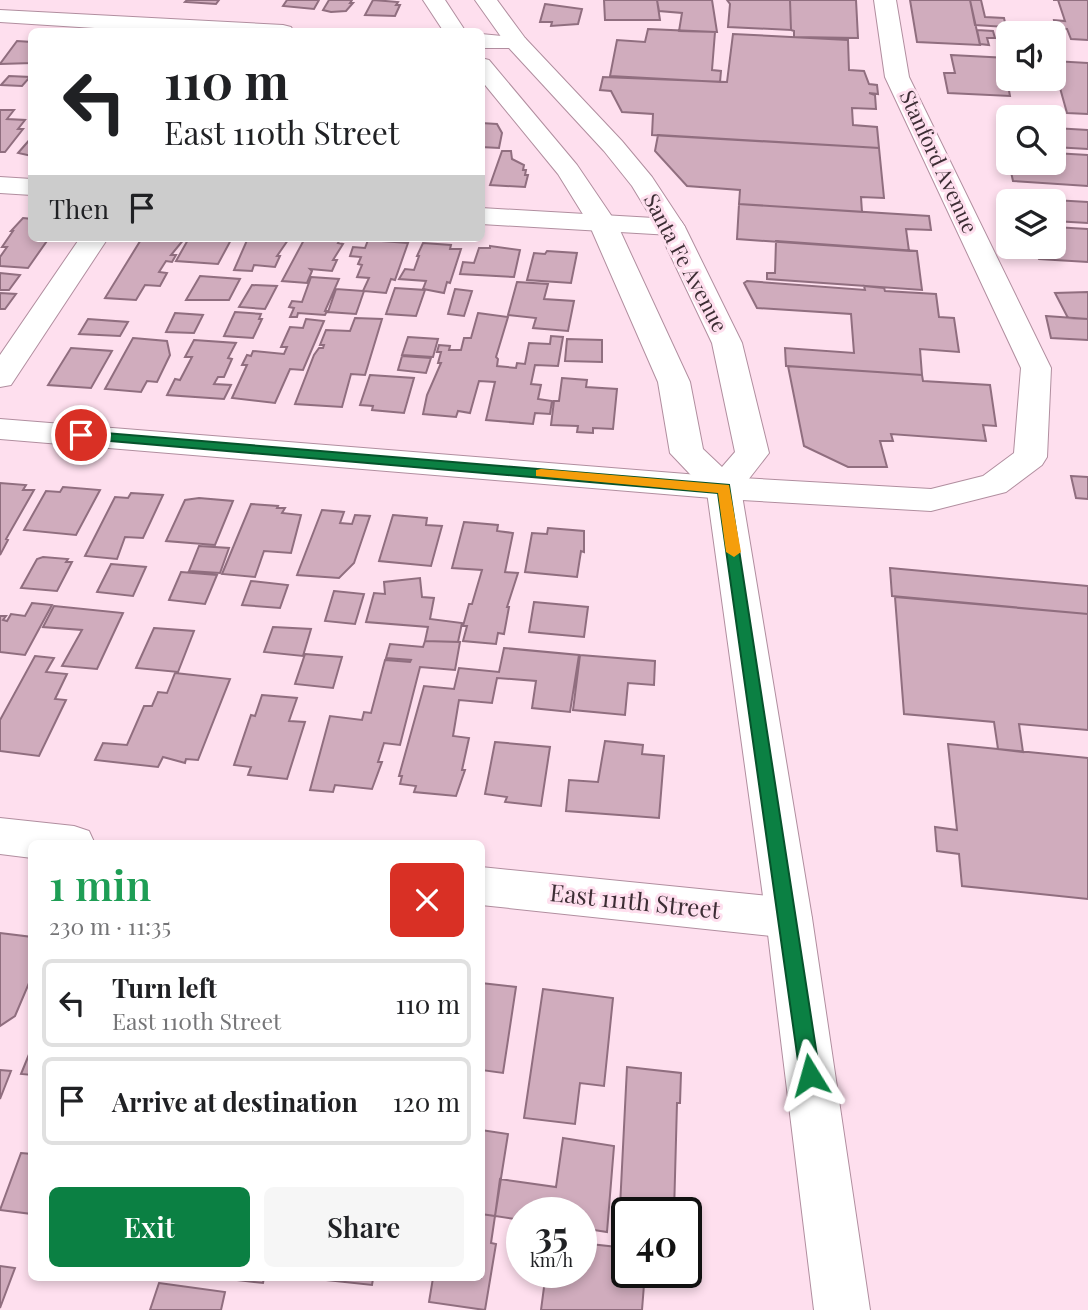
<!DOCTYPE html>
<html lang="en">
<head>
<meta charset="utf-8">
<style>
	body { margin:0; font-family:"Playfair Display",serif; background:#f6f6f6; color:#202124; height:100vh; display:flex; flex-direction:column; font-size:26px; white-space:nowrap }
	* { box-sizing:border-box; margin:0 }
	p { font-size:23px; color:#757577 }
	.icon { flex:none; width:38px; height:38px; fill:none; stroke:currentColor; stroke-width:2; stroke-linecap:round; stroke-linejoin:round }
	.map { position:relative; flex:1; overflow:hidden }
	.details { position:absolute; left:28px; top:840px; width:457px; height:441px; display:flex; flex-direction:column; background:#fff; border-radius:10px; box-shadow:0 4px 10px #0003 }
	.details>* { flex:none }
	.hud { position:absolute; left:28px; top:28px; width:457px; height:214px; border-radius:10px; box-shadow:0 4px 10px #0003; background:#fff; color:#202124; overflow:hidden }
	.buttons { position:absolute; left:996px; top:21px; display:grid; gap:14px }
	.buttons a { display:grid; place-items:center; width:70px; height:70px; border-radius:10px; background:#fff; box-shadow:0 4px 10px #0003; font-size:35px }
	.speed { position:absolute; left:506px; top:1197px; display:flex; gap:14px; font-size:35px; font-weight:700; text-align:center }
	.speed>* { display:grid; place-content:center; width:91px; height:91px; border-radius:50%; background:#fff; box-shadow:0 4px 10px #0003; line-height:1 }
	.speed small { font-size:18px; font-weight:400 }
	.speed .limit { border:4px solid #111; border-radius:10px; background:#fff; color:#111 }
	.pin { position:absolute; display:grid; place-items:center; width:60px; height:60px; color:#fff; margin:-30px; border:4px solid #fff; border-radius:50%; box-shadow:0 2px 7px #0007 }
	.me { position:absolute; width:77px; margin:-38px; rotate:352deg; stroke-linejoin:round; filter:drop-shadow(0 0 5px #0008) }
	.turn { display:flex; align-items:center; gap:24px; height:147px; padding:0 21px; font-size:32px }
	.turn .icon { width:91px; height:91px; stroke-width:2.5 }
	.turn b { display:block; font-size:49px; line-height:60px }
	.then { display:flex; align-items:center; height:66px; padding:0 21px; background:#0003; gap:14px; font-size:26px }
	.round { display:grid; place-items:center; flex:none; width:74px; height:74px; border-radius:10px; background:#f6f6f6 }
	.summary { display:flex; align-items:center; justify-content:space-between; height:119px; padding:0 21px }
	h1 { font-size:42px; font-weight:600; line-height:52px; color:#1e9e55 }
	.cta { display:flex; gap:14px; margin-top:auto; padding:14px 21px }
	.cta a { flex:1; height:80px; border-radius:10px; background:#0b8043; color:#fff; font-size:28px; font-weight:600; line-height:80px; text-align:center }
	.cta a+a { background:#f6f6f6; color:#202124 }
	ul { padding:0; list-style:none }
	li { display:flex; align-items:center; gap:21px; height:88px; margin:0 14px 10px; padding:0 7px; border:4px solid #e0e0e0; border-radius:10px }
	li div { flex:1 }
	li b { display:block; font-size:26px }
	li em { font-style:normal }
	.map>svg:first-child { display:block }
	.building { fill:#d0acbd; stroke:#906e7f; stroke-width:2 }
	.lines { fill:none; stroke-linecap:round; stroke-linejoin:round }
	.street-casing { stroke:#b18e9f; stroke-width:2 }
	.secondary-casing { stroke:#b18e9f; stroke-width:2 }
	.street { fill:#fff; fill-rule:evenodd }
	.secondary { fill:#fff; fill-rule:evenodd }
	.route { fill:#0b8043; stroke:#07532c; stroke-width:2 }
	.slow { fill:#f59e0b }
	.labels { text-anchor:middle; stroke-width:6; stroke-linejoin:round; paint-order:stroke }
	.far-street-label { font-size:21px; fill:#3c2d34; stroke:#fedfee }
	.street-label { font-size:24px; fill:#3c2d34; stroke:#fedfee }
</style>
</head>
<body>
<div class="map">
<svg width="1088" height="1310" viewBox="0 0 1088 1310">
	<rect width="100%" height="100%" fill="#fedfee"/>
	<path class="building" d="M187,0h32l-3,4 -31,-2z
		M287,0h32l-5,9 -31,-3z
		M329,0h23l-2,3h3l-7,8 -15,1 -8,-2z
		M373,0l25,2 -2,3h4l-5,11 -30,-1z
		M604,0h53l3,20h-55z
		M657,0h55l5,32 -38,-1 3,-18 -23,-2z
		M727,0h63l1,30 -63,-3 2,-23z
		M790,0h66l2,38 -64,-1v-6l-3,-1z
		M910,0h60l10,45 -63,-3z
		M970,0h11l4,17 19,1 2,9 -31,-2z
		M1053,0h35v40l-17,-1 -4,-10 -11,-1 -2,-8 11,1 -7,-21z
		M545,4l37,5 -4,15 -27,2 1,-4h-12z
		M648,29l67,3 -3,38 9,1 -1,11 -110,-6 7,-36 28,2z
		M977,30l16,1 2,7h-8l2,7 -9,-1z
		M733,34l115,6 1,30 15,1 5,13 8,1 1,9 -9,-1 6,2 1,14 -24,-1 1,17 24,2 2,21 -227,-13 1,-21 -31,-2 -11,-21 -11,-1 3,-13 124,5z
		M17,41l15,1v21l-32,1z
		M951,55l57,3v21h46v-18l34,2v51l-21,-1 -7,-25 -52,-3 2,11 -62,-3 -4,-20h11z
		M9,76l21,1 -8,9 -21,-1z
		M0,110h14l-7,9 18,1 -7,9h5l-18,23h-5z
		M481,123l16,1 5,9 -3,15 -18,-1z
		M1054,128l34,2v19l-34,-2z
		M658,135l221,13 5,50 -23,-1 1,15 -123,-8 1,-14 -53,-4 -32,-35z
		M32,137v19l-14,-3z
		M502,151h9l1,8 12,6 -1,5h3l-1,5h3l-3,12 -35,-2z
		M1054,153l34,2v31l-75,-5 -4,-18h45z
		M1036,199l52,3v21l-34,-2v-20h-17z
		M739,204l190,12 2,14 -25,-1 3,22 -172,-12z
		M23,218l9,1v19h17l-21,30 -28,-2v-9l7,-10h-5l11,-16h-2z
		M1054,227l34,2v33l-49,-3 -7,-12h22z
		M142,238h43l-14,17h5l-4,7 -6,-1 -7,11 8,1 -7,13 -15,-1 -9,15 -31,-2z
		M189,238h43l-14,26 -42,-3z
		M248,238h25l15,2 -11,16h3l-5,11 -21,-2 -2,6 -18,-1z
		M305,238h36l-3,5 5,1 -10,16h4l-5,11 -22,-2 2,2 -5,12 -25,-2z
		M368,240l40,3 -13,37 -4,-1 -5,14 -22,-2 -8,23 -28,-2 8,-23 27,2 6,-13 -12,-1 5,-12 -4,-1 3,-7 -11,-1 3,-9 12,1z
		M776,241l141,10 5,39 -155,-11v-6h8z
		M423,243l28,2 -1,4h11l-11,34 -3,-1 -3,11 -21,-4 3,-8 -27,-2 6,-10 9,1 5,-14h-2z
		M490,246l30,4 -6,27 -54,-3 3,-12 11,1 5,-15h11z
		M547,251l30,2 -6,30 -44,-3 7,-27 11,1z
		M0,273l20,2 -11,15h-9z
		M200,276l40,3 -11,21h-43z
		M311,277l28,2 -14,32h2l-2,4 -27,-2 -1,4h-7l4,-9 -5,-1 3,-6 10,1z
		M747,281l118,9 -1,-4 20,2 1,3 51,3 3,23 15,1 5,34 -39,-3 2,26 -136,-9 -1,-18 69,5 -3,-39 -94,-6 -13,-25z
		M517,282l31,2 -4,15 30,2 -6,30 -35,-3 3,-10 -28,-3z
		M252,285l25,1 -12,23 -26,-2z
		M395,288l30,2 -9,26 -30,-2z
		M455,289l17,2 -8,25 -16,-2z
		M1088,292v27l-20,-1 -13,-25z
		M0,293l16,1 -11,15h-5z
		M235,312l26,2 -2,5h3l-9,19 -29,-2z
		M175,313l28,2 -9,18 -28,-1z
		M478,313l30,4 -12,40 2,2 -1,7 19,2 1,-5 8,1 4,-21 21,1 1,-8 12,1 -5,29 -23,-1 -4,19 10,1 -3,14 14,2 -2,13 -15,-1 -2,11 -47,-4 9,-38 -16,-1 -9,32 -12,-2 -2,6 -33,-3 4,-19 14,-32h-3l3,-11h-4l2,-7 11,1 -1,4h12l3,-12h7z
		M1046,316l42,3v21l-37,-2z
		M355,318l27,1 -17,56 -14,-1 -9,33 -47,-3 19,-49 5,-7h4l1,-3h-4l6,-15 24,1z
		M88,319l40,3 -8,14 -41,-2z
		M306,319l18,2 -21,49 -13,-1 -15,34 -43,-5 15,-33h-5l5,-10 4,1 2,-5 31,3 3,-7h-6l9,-20 13,1z
		M408,337l30,2 -5,18 -31,-2z
		M133,338l34,3 3,14 -13,27 -10,-1 -6,11 -36,-3z
		M567,339l35,1v22l-37,-1z
		M194,340l42,3 -8,15 4,1 -8,18h-6l-4,7 17,1 -7,14 -57,-4 8,-16 5,1 12,-23h-7z
		M71,348l41,3 -21,37 -43,-3z
		M402,356l29,2 -5,15 -28,-3z
		M788,366l134,9 1,6 67,4 6,41 -13,-1 3,16 -95,-7 2,7h-13l7,26h-39l-44,-21z
		M370,375l44,3 -10,35 -32,-3 1,-4 -13,-1z
		M562,378l25,2 -1,7 31,2 -4,40 -20,-1v5l-16,-1 1,-6 -27,-1 3,-24h5z
		M1071,476l17,1v22l-12,-1z
		M0,483l26,2 -3,5h11l-28,49 2,1 -8,15z
		M63,487l37,3 -24,45 -52,-5 22,-39 14,1z
		M131,493l32,2 -20,43 -18,-1 -8,22 -32,-3 30,-59 13,1z
		M199,498l34,3 -18,44 -49,-4 19,-41z
		M251,504l27,2 -1,2h8l-3,5 19,2 -10,38 -27,-2 -9,26 -33,-3z
		M322,510l22,2 -4,11 12,1 3,-9 15,1 -16,47 -15,15 -42,-3z
		M393,515l34,3 -1,7 16,1 -11,40 -52,-5z
		M464,522l34,3 -1,6 16,2 -8,39 13,1 -11,34h2l-5,27 -6,-1 -2,11 -33,-3 4,-15h-4l6,-22h3l10,-34 -30,-2z
		M548,528l36,3v21l-3,-1 -4,26 -52,-5 7,-39 15,1z
		M199,546l30,2 -9,25 -31,-2z
		M43,557l25,2 -2,3h6l-15,29 -36,-3 16,-29z
		M111,564l35,3 -13,29 -36,-4z
		M890,568l198,18v28l-196,-18z
		M181,572l36,3 -12,29 -36,-4z
		M420,578l2,19 12,1 -4,21 32,4 -4,19 -33,-1 3,-14 -62,-5 8,-29 11,1 -1,-12z
		M251,581l37,4 -8,23 -38,-3z
		M334,591l30,3 -9,30 -30,-3z
		M895,597l193,17v116l-69,-6 4,28 -25,-3 -4,-27 -90,-8z
		M534,602l54,5 -4,30 -55,-5z
		M32,603l20,2 -27,50 -25,-3v-36h6l-3,4 4,1 4,-7 14,2z
		M54,606l69,7 -26,56 -35,-3 20,-36 -39,-3z
		M273,627l38,2 -8,27 -39,-4z
		M154,628l40,3 -16,41 -42,-4z
		M425,641l35,1 -5,28 -35,-3 -20,78 -16,-2 -6,19h4l-10,27 -37,-4 -2,7 -23,-2 20,-74 32,4 2,-8 7,1 14,-53 25,2 1,-2 -25,-2 4,-14 33,3z
		M504,648l75,7 -9,57 -38,-4 4,-27 -39,-3 -5,25 -33,-3 -6,36 16,2 -7,32h3l-9,26 -42,-4 2,-6 -16,-2 2,-8h-3l25,-90 30,3 5,-21 40,4z
		M305,654l37,3 -9,31 -38,-4z
		M580,655l75,6 -1,24 -26,-2 -3,32 -52,-5z
		M35,656l19,2 -8,14 21,2 -12,25 11,1 -27,56 -39,-5v-31z
		M175,673l55,6 -32,81 -12,-1 -1,4 -22,-6 -5,10 -63,-7 8,-17 24,2 17,-39h8l6,-14 9,1z
		M262,695l35,3 -8,23 16,1 -18,57 -39,-4 3,-8 -17,-2 17,-50 4,1z
		M605,741l38,4 -1,9 22,2 -5,62 -93,-7 3,-31 29,2z
		M495,742l55,5 -9,59 -36,-4 2,-5 -22,-3z
		M948,744l140,14v141l-126,-13 -3,-32 -22,-3 -2,-24 22,3z
		M0,933l32,4v39l-17,40 -15,10z
		M481,983l35,4 -13,86 -22,-3z
		M543,989l70,9 -9,88 -24,-3 -5,41 -51,-6z
		M32,1047v28l-11,-1z
		M627,1067l54,6 -1,30h-3l-3,110 -54,-6z
		M0,1070l11,1 -11,28z
		M481,1130l27,4 -13,82 -14,-2z
		M563,1138l51,8 -7,86 -26,-4v-15h-59v7l-27,-4 5,-37 56,8z
		M21,1153l11,1v60l-32,-4z
		M481,1214l14,2 -4,27 5,1 -11,66 -56,-8 4,-24h48z
		M581,1243l45,5v24h19l-3,38h-101l5,-38h35z
		M0,1266l15,2 -15,40z
		M220,1278h44l-1,5z
		M327,1278h51l-5,1 -1,6 -45,-5z
		M159,1283l66,9 -4,18h-71z"/>
	<g class="lines">
		<defs>
			<path id="street" d="M874,0h22l13,77 142,291 -4,89 -5,8 -36,27 -75,19 -207,-12 -724,-60v-20l724,58 207,12 52,-13 31,-23 7,-85 -136,-291z
				M0,10l283,15 8,2 3,5h-136l-158,-10z
				M481,34l44,4 3,5 -3,5h-44z
				M0,177l32,2v16l-32,-2z
				M481,208l190,11 10,2 4,6 -4,6 -10,2 -190,-11z
				M80,238h28l-97,147 -11,2v-32z
				M0,818l74,8 15,5 6,13h-63v14l-32,-4z
				M481,867l308,31 16,6 7,14 -7,14 -16,6 -308,-33z"/>
			<path id="secondary" d="M423,0h22l21,32h-22z
				M475,0h22l28,38 97,103 30,36 33,50 57,116 27,110 -28,36 71,429 58,392h-56l-48,-392 -59,-426 -37,-39 -12,-71 -69,-158 -31,-50 -77,-94v-22l8,2 88,105 40,59 73,158 13,67 19,18 13,-15 -23,-109 -55,-116 -25,-41 -28,-35 -95,-103z"/>
		</defs>
		<use href="#street" class="street-casing"/>
		<use href="#secondary" class="secondary-casing"/>
		<use href="#street" class="street"/>
		<use href="#secondary" class="secondary"/>
	</g>
	<path class="route" d="M81,431l648,54 91,590 -3,7 -7,2 -7,-2 -3,-7 -82,-582 -642,-55v-6z"/>
	<path class="slow" d="M541,469l188,16 12,67 -7,5 -8,-5 -8,-59 -182,-17v-6z"/>
	<g class="labels">
		<g class="far-street-label">
			<text transform="translate(938 162) rotate(65)" y="7">Stanford Avenue</text>
			<text transform="translate(685 263) rotate(62)" y="7">Santa Fe Avenue</text>
		</g>
		<g class="street-label">
			<text transform="translate(635 902) rotate(6)" y="8">East 111th Street</text>
		</g>
	</g>
</svg>
<div class="buttons">
<a><svg class="icon" aria-label="sound" viewBox="0 0 24 24"><path d="M4 9h4l5-4v14l-5-4H4zM17 9q2 3 0 6"/></svg></a>
<a><svg class="icon" aria-label="search" viewBox="0 0 24 24"><circle cx="10" cy="10" r="6"/><path d="M15 15l6 6"/></svg></a>
<a><svg class="icon" aria-label="layers" viewBox="0 0 24 24"><path d="M12 4l9 5-9 5-9-5zM3 14l9 5 9-5"/></svg></a>
</div>
<div class="speed"><div>35<small>km/h</small></div><div class="limit">40</div></div>
<div class="pin" style="left:81px;top:435px;background:#d93025"><svg class="icon" aria-label="arrive" viewBox="0 0 24 24"><path d="M6 21V4h12l-3 4 3 4H6"/></svg></div>
<svg class="me" style="left:810px;top:1075px" viewBox="-20 -20 40 40"><path d="M0-17L14 15 0 8-14 15z" fill="#0b8043" stroke="#fff" stroke-width="4"/></svg>
<div class="hud">
<div class="turn"><svg class="icon" aria-label="left" viewBox="0 0 24 24"><path d="M17 20v-9H6M10 6l-5 5 5 5"/></svg><div><b>110 m</b>East 110th Street</div></div>
<div class="then">Then<svg class="icon" aria-label="arrive" viewBox="0 0 24 24"><path d="M6 21V4h12l-3 4 3 4H6"/></svg></div>
</div>
<section class="details">
<div class="summary"><div><h1>1 min</h1><p>230 m · 11:35</p></div><a class="round" style="background:#d93025;color:#fff"><svg class="icon" aria-label="close" viewBox="0 0 24 24"><path d="M6 6l12 12M18 6L6 18"/></svg></a></div>
<ul>
<li><svg class="icon" aria-label="left" viewBox="0 0 24 24"><path d="M17 20v-9H6M10 6l-5 5 5 5"/></svg><div><b>Turn left</b><p>East 110th Street</p></div><em>110 m</em></li>
<li><svg class="icon" aria-label="arrive" viewBox="0 0 24 24"><path d="M6 21V4h12l-3 4 3 4H6"/></svg><div><b>Arrive at destination</b></div><em>120 m</em></li>
</ul>
<div class="cta"><a>Exit</a><a>Share</a></div>
</section>
</div>
</body>
</html>
